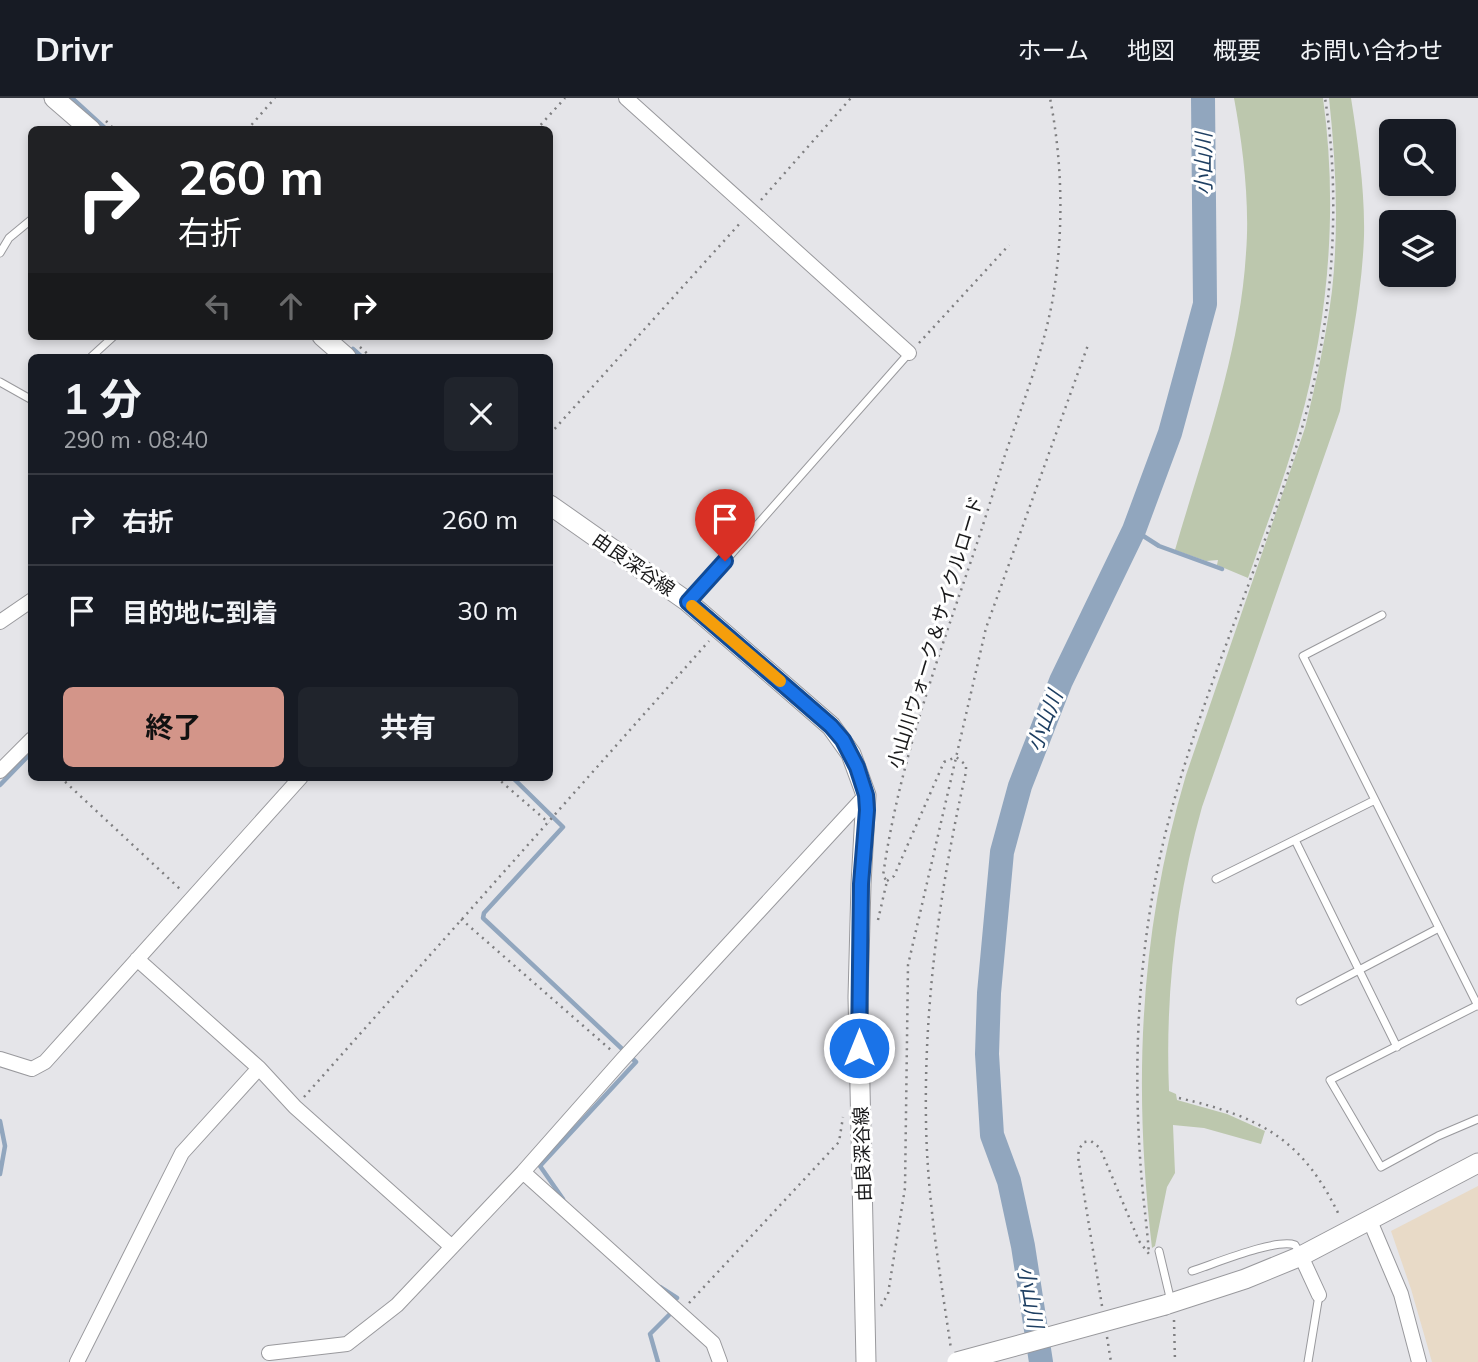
<!DOCTYPE html>
<html lang="ja">
<head>
<meta charset="utf-8">
<style>
	body { margin:0; font-family:Mulish,"Noto Sans JP",sans-serif; background:#20242c; color:#f1f3f6; height:100vh; display:flex; flex-direction:column; font-size:26px; white-space:nowrap }
	* { box-sizing:border-box; margin:0 }
	p { font-size:23px; color:#9ea1a6 }
	.icon { flex:none; width:38px; height:38px; fill:none; stroke:currentColor; stroke-width:2; stroke-linecap:round; stroke-linejoin:round }
	.map { position:relative; flex:1; overflow:hidden }
	.sheet { position:absolute; left:28px; top:256px; width:525px; height:427px; display:flex; flex-direction:column; background:#171b24; border-radius:10px; box-shadow:0 4px 10px #0003 }
	.sheet>* { flex:none }
	.banner { position:absolute; left:28px; top:28px; width:525px; height:214px; border-radius:10px; box-shadow:0 4px 10px #0003; background:#202124; color:#fff; overflow:hidden }
	.controls { position:absolute; left:1379px; top:21px; display:grid; gap:14px }
	.controls a { display:grid; place-items:center; width:77px; height:77px; border-radius:10px; background:#171b24; box-shadow:0 4px 10px #0003; font-size:35px }
	.pin { position:absolute; display:grid; place-items:center; width:60px; height:60px; color:#fff; margin:-72px -30px; border-radius:50% 50% 50% 0; rotate:-45deg; box-shadow:0 0 7px #0007 }
	.pin .icon { rotate:45deg }
	.me { position:absolute; width:77px; margin:-38px; rotate:0deg; stroke-linejoin:round; filter:drop-shadow(0 0 5px #0008) }
	.turn { display:flex; align-items:center; gap:24px; height:147px; padding:0 35px; font-size:32px }
	.turn .icon { width:91px; height:91px; stroke-width:2.5 }
	.turn b { display:block; font-size:49px; line-height:60px }
	.lanes { display:flex; align-items:center; height:66px; padding:0 35px; background:#0003; justify-content:center; gap:35px; direction:ltr }
	.lanes .off { opacity:.35 }
	.round { display:grid; place-items:center; flex:none; width:74px; height:74px; border-radius:10px; background:#20242c }
	.headline { display:flex; align-items:center; justify-content:space-between; height:119px; padding:0 35px }
	h1 { font-size:42px; font-weight:700; line-height:52px }
	.primary-button { display:flex; gap:14px; margin-top:auto; padding:14px 35px }
	.primary-button a { flex:1; height:80px; border-radius:10px; background:#d39589; color:#111; font-size:28px; font-weight:700; line-height:80px; text-align:center }
	.primary-button a+a { background:#20242c; color:#f1f3f6 }
	ul { padding:0; list-style:none }
	li { display:flex; align-items:center; gap:21px; height:91px; padding:0 35px; border-top:2px solid #363941 }
	li div { flex:1 }
	li b { display:block; font-size:26px }
	li em { font-style:normal }
	header { display:flex; align-items:center; gap:42px; box-sizing:border-box; height:98px; padding:0 35px; background:#171b24; border-bottom:2px solid #363941 }
	header strong { font-size:33px }
	nav { display:flex; gap:38px; margin-inline-start:auto; font-size:24px }
	.map>svg:first-child { display:block }
	.industrial { fill:#e8dac7 }
	.green { fill:#bcc7ad }
	.lines { fill:none; stroke-linecap:round; stroke-linejoin:round }
	.stream { stroke:#91a6be; stroke-width:4.5 }
	.river { stroke:#91a6be; stroke-width:24 }
	.lane-casing { stroke:#99999d; stroke-width:9 }
	.street-casing { stroke:#99999d; stroke-width:16 }
	.secondary-casing { stroke:#99999d; stroke-width:21 }
	.path { stroke:#7f7f81; stroke-width:2.5; stroke-dasharray:2 5; stroke-linecap:butt }
	.lane { stroke:#fff; stroke-width:7 }
	.street { stroke:#fff; stroke-width:14 }
	.secondary { stroke:#fff; stroke-width:19 }
	.secondary-bridge-casing { stroke:#99999d; stroke-width:21; stroke-linecap:butt }
	.secondary-bridge { stroke:#fff; stroke-width:19 }
	.route-casing { stroke:#114b97; stroke-width:18 }
	.route { stroke:#1a73e8; stroke-width:12 }
	.slow { stroke:#f59e0b; stroke-width:12 }
	.labels { text-anchor:middle; stroke-width:6; stroke-linejoin:round; paint-order:stroke }
	.street-label { font-size:19px; fill:#19191a; stroke:#fff }
	.water-label { font-size:21px; font-style:italic; fill:#1e3f62; stroke:#fff }
</style>
</head>
<body>
<header>
<strong>Drivr</strong>
<nav><a>ホーム</a><a>地図</a><a>概要</a><a>お問い合わせ</a></nav>
</header>
<div class="map">
<svg width="1478" height="1264" viewBox="0 0 1478 1264">
	<rect width="100%" height="100%" fill="#e5e5e9"/>
	<path class="industrial" d="M1478,1088v176h-46l-21,-73 -20,-58z"/>
	<path class="green" d="M1234,0h89c15,109 6,222 -24,328 -14,51 -33,101 -51,152l-31,-13 1,-5 -12,1 -31,-11c28,-97 65,-196 71,-297 4,-49 -3,-107 -12,-155z
		M1329,0h22c7,45 14,92 13,138 -2,60 -15,116 -24,175l-138,396c-26,93 -37,187 -33,284l7,3 1,6 50,14 38,17 -4,13 -57,-16 -31,-3 2,48 -8,14 -12,59 -3,2c-19,-164 -13,-314 34,-473l119,-347c11,-45 21,-91 27,-137 7,-64 4,-129 -3,-193z"/>
	<g class="lines">
		<path class="stream" d="M72,0l35,32
			M353,251l9,8
			M1134,432l25,16 63,23
			M512,679l51,50 -79,86 -1,5 153,144 -96,104 23,33
			M0,687l32,-33
			M0,1023l5,25 -5,28
			M660,1189l17,11
			M658,1264l-8,-28 20,-20"/>
		<path class="river" d="M1041,1264l-18,-116 -14,-65 -17,-46 -5,-81 2,-61 13,-141 18,-66 41,-105 73,-151 36,-97 35,-129 -2,-206"/>
		<defs>
			<path id="lane" d="M0,155l9,-15 23,-19
				M91,259l23,-21
				M0,284l32,18
				M689,504l220,-249
				M1382,517l-79,41 175,350
				M1295,742l102,207
				M1216,781l159,-79
				M1300,903l139,-73
				M1478,907l-148,75 51,87 57,-31 40,-17
				M1159,1153l10,42 1,10
				M1192,1173c22,-7 84,-33 103,-26l6,10
				M1308,1264l11,-67"/>
			<path id="street" d="M626,0l283,255
				M0,524l32,-22
				M0,673l32,-32
				M137,861l122,109 36,39 157,140
				M0,961l32,10 13,-7 256,-285
				M523,1074l190,171 7,19
				M1370,1123l31,73 18,68
				M1301,1158l18,39
				M269,1255l78,-9 50,-39 126,-133 99,-112 244,-265
				M77,1264l105,-209 77,-85"/>
			<path id="secondary" d="M54,0l37,32
				M322,238l24,21
				M550,407l138,97 143,124 20,28 15,41 -5,89 -3,113 8,365
				M1165,1207l80,-26 56,-23 177,-93"/>
		</defs>
		<use href="#lane" class="lane-casing"/>
		<use href="#street" class="street-casing"/>
		<use href="#secondary" class="secondary-casing"/>
		<path class="path" d="M106,23l9,9
			M247,32l28,-32
			M536,32l29,-32
			M761,102l90,-102
			M919,245l90,-98
			M360,249l11,10
			M550,336l192,-213
			M60,679l120,112
			M496,679l53,46
			M887,783l7,-5 50,-114 12,-5 10,8v7c-26,114 -42,232 -40,349 1,77 14,153 25,228
			M461,821l151,132
			M878,822l9,-39 -4,-5c15,-108 53,-212 88,-315 12,-35 23,-71 34,-106 17,-50 37,-100 47,-152 12,-68 11,-138 -2,-205
			M304,999l405,-456
			M1179,1000c82,19 124,41 161,119
			M689,1205l150,-161 4,-25
			M881,1208l7,-12 17,-106 3,-223 78,-337 102,-283
			M1102,1208l-24,-149 1,-8 5,-7 7,-1 9,7 39,93 10,13c-2,-28 -6,-55 -8,-83 -9,-116 -2,-235 27,-348 35,-135 95,-262 134,-395 30,-102 40,-225 23,-330
			M1174,1222l1,42
			M1107,1239l4,25"/>
		<use href="#lane" class="lane"/>
		<use href="#street" class="street"/>
		<use href="#secondary" class="secondary"/>
		<defs>
			<path id="secondary-bridge" d="M957,1264l208,-57"/>
		</defs>
		<use href="#secondary-bridge" class="secondary-bridge-casing"/>
		<use href="#secondary-bridge" class="secondary-bridge"/>
	</g>
	<g class="lines">
		<defs>
			<path id="route" d="M725,463l-37,41 143,124 12,14 14,27 9,28 1,15 -6,74 -2,164"/>
		</defs>
		<use href="#route" class="route-casing"/>
		<use href="#route" class="route"/>
		<path class="slow" d="M692,508l88,75"/>
	</g>
	<g class="labels">
		<g class="street-label">
			<text transform="translate(634 466) rotate(35)" y="7">由良深谷線</text>
			<text transform="translate(935 534) rotate(-73)" y="7">小山川ウォーク＆サイクルロード</text>
			<text transform="translate(862 1056) rotate(-92)" y="7">由良深谷線</text>
		</g>
		<g class="water-label">
			<text transform="translate(1204 66) rotate(-90)" y="7">小山川</text>
			<text transform="translate(1045 623) rotate(-69)" y="7">小山川</text>
			<text transform="translate(1030 1199) rotate(80)" y="7">小山川</text>
		</g>
	</g>
</svg>
<div class="controls">
<a><svg class="icon" aria-label="search" viewBox="0 0 24 24"><circle cx="10" cy="10" r="6"/><path d="M15 15l6 6"/></svg></a>
<a><svg class="icon" aria-label="layers" viewBox="0 0 24 24"><path d="M12 4l9 5-9 5-9-5zM3 14l9 5 9-5"/></svg></a>
</div>
<div class="pin" style="left:725px;top:463px;background:#d93025"><svg class="icon" aria-label="arrive" viewBox="0 0 24 24"><path d="M6 21V4h12l-3 4 3 4H6"/></svg></div>
<svg class="me" style="left:859px;top:950px" viewBox="-20 -20 40 40"><circle r="17" fill="#1a73e8" stroke="#fff" stroke-width="3"/><path d="M0-11L8 9 0 5-8 9z" fill="#fff"/></svg>
<div class="banner">
<div class="turn"><svg class="icon" aria-label="right" viewBox="0 0 24 24"><path d="M7 20v-9h11M14 6l5 5-5 5"/></svg><div><b>260 m</b>右折</div></div>
<div class="lanes"><svg class="icon off" aria-label="left" viewBox="0 0 24 24"><path d="M17 20v-9H6M10 6l-5 5 5 5"/></svg><svg class="icon off" aria-label="ahead" viewBox="0 0 24 24"><path d="M12 20V5M6 11l6-6 6 6"/></svg><svg class="icon" aria-label="right" viewBox="0 0 24 24"><path d="M7 20v-9h11M14 6l5 5-5 5"/></svg></div>
</div>
<section class="sheet">
<div class="headline"><div><h1>1 分</h1><p>290 m · 08:40</p></div><a class="round"><svg class="icon" aria-label="close" viewBox="0 0 24 24"><path d="M6 6l12 12M18 6L6 18"/></svg></a></div>
<ul>
<li><svg class="icon" aria-label="right" viewBox="0 0 24 24"><path d="M7 20v-9h11M14 6l5 5-5 5"/></svg><div><b>右折</b></div><em>260 m</em></li>
<li><svg class="icon" aria-label="arrive" viewBox="0 0 24 24"><path d="M6 21V4h12l-3 4 3 4H6"/></svg><div><b>目的地に到着</b></div><em>30 m</em></li>
</ul>
<div class="primary-button"><a>終了</a><a>共有</a></div>
</section>
</div>
</body>
</html>
